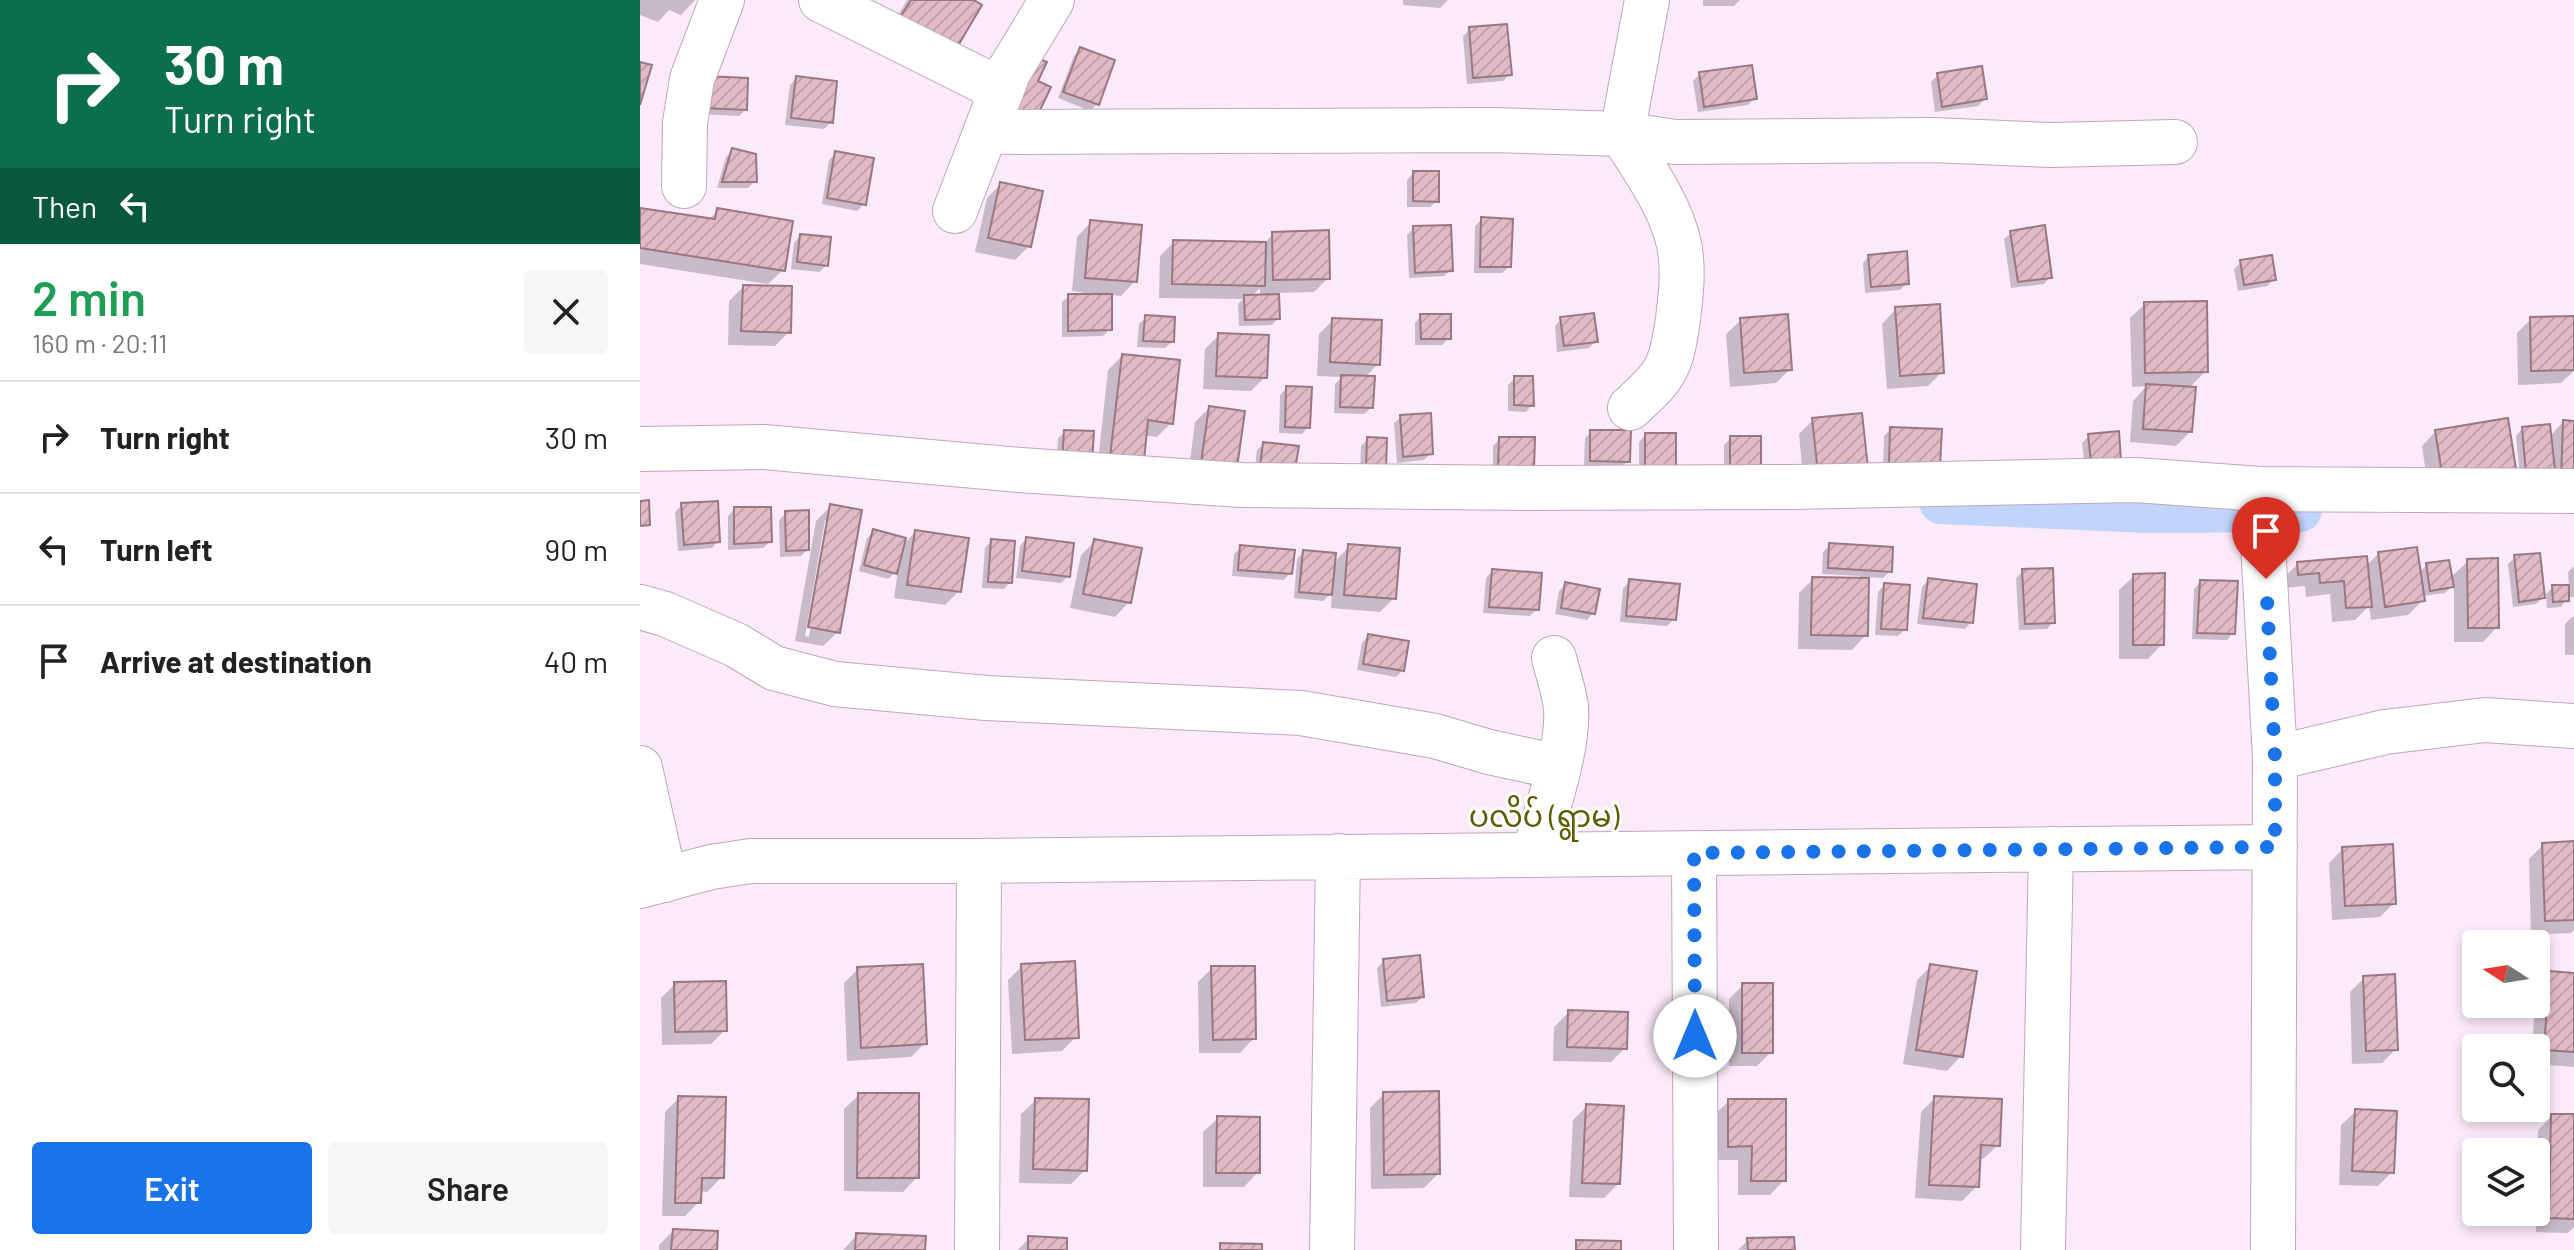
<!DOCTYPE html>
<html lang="en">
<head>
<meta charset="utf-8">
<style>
	body { margin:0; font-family:Barlow,"Noto Sans Myanmar",sans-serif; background:#f6f6f6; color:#222; height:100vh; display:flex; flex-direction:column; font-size:30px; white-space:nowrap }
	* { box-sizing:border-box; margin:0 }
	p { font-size:26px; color:#767676 }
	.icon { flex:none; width:44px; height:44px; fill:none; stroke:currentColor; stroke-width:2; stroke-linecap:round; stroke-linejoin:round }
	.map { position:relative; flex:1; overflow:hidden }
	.panel { display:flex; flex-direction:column; background:#fff; width:640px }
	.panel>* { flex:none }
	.banner { background:#0b6e4f; color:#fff; overflow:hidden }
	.needle { width:52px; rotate:282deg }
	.controls { position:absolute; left:1822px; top:930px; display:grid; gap:16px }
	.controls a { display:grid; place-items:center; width:88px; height:88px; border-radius:8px; background:#fff; box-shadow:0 4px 12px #0003; font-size:40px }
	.pin { position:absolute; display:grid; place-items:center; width:68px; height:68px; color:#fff; margin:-82px -34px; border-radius:50% 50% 50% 0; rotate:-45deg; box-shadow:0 0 8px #0007 }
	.pin .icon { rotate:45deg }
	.me { position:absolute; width:88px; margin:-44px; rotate:0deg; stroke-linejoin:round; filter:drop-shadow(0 0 6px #0008) }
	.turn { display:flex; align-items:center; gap:28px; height:168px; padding:0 32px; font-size:36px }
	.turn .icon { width:104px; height:104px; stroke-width:2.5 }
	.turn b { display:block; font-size:56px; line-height:68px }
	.then { display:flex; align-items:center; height:76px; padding:0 32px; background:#0003; gap:16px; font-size:30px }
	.round { display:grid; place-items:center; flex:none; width:84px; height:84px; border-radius:8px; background:#f6f6f6 }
	.head { display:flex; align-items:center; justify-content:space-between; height:136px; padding:0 32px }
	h1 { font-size:48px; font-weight:600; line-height:60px; color:#1e9e55 }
	.cta { display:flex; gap:16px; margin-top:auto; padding:16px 32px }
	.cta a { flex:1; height:92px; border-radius:8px; background:#1a73e8; color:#fff; font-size:32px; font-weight:600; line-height:92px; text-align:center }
	.cta a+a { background:#f6f6f6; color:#222 }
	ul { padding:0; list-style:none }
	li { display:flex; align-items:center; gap:24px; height:112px; padding:0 32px; border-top:2px solid #e0e0e0 }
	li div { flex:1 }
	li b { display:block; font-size:30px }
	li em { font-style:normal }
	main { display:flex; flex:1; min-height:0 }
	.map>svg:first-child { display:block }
	.shadow { fill:#0003; fill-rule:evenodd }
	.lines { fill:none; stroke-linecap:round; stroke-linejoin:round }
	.canal { stroke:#c1d4f9; stroke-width:44 }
	.building { fill:url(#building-hatch); stroke:#9a7783; stroke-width:2 }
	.minor-casing { stroke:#c1a6be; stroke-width:46 }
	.minor { stroke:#fff; stroke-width:44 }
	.route { stroke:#1a73e8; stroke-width:14; stroke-dasharray:0 25.2 }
	.labels { text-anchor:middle; stroke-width:6; stroke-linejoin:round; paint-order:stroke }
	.quarter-label { font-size:30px; fill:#5b5c00; stroke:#fdfdfd }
</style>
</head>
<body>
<main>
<section class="panel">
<div class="banner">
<div class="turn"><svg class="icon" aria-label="right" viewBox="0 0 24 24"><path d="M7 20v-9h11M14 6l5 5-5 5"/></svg><div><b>30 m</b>Turn right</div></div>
<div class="then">Then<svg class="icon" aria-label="left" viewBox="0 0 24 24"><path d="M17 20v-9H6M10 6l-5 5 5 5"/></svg></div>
</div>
<div class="head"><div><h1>2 min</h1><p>160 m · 20:11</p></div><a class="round"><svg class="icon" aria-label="close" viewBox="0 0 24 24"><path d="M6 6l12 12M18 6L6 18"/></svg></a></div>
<ul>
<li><svg class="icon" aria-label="right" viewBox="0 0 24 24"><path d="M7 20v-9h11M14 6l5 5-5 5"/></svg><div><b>Turn right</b></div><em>30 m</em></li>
<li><svg class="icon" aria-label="left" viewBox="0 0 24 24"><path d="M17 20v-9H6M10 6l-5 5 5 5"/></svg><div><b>Turn left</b></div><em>90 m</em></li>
<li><svg class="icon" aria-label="arrive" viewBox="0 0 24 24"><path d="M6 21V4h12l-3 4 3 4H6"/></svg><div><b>Arrive at destination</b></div><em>40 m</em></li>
</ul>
<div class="cta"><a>Exit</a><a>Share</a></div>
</section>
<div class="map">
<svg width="1934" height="1250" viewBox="0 0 1934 1250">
	<defs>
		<pattern id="building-hatch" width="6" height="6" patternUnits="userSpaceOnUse" patternTransform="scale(2)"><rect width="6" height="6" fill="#e0bbc6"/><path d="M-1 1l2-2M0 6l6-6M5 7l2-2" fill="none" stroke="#c1a1ab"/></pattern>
	</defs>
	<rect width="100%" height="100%" fill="#fbeaf9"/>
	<path class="shadow" d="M0,0h55l-14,15 -12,-5 -11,12 -18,-7z
		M267,0h63l-81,31z
		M763,0h45l-8,8 -37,-3z
		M1063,0h37l-6,6h-31z
		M830,29l40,45 -7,7 -36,3 -4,-48z
		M441,49l16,55 -7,7 -32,-13 16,-42z
		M1060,74l55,24 -7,7 -50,7 -5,-31z
		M1298,75l47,24 -7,7 -43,6 -4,-30z
		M156,78l35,44 -7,7 -39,-4 5,-40z
		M59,85l46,25 -6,6 -42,-2z
		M93,150l22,31 -7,7h-31l9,-31z
		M196,153l28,51 -7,7 -35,-7 7,-44z
		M773,173l24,28 -7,6h-23v-27z
		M361,184l28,62 -14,14 -40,-8 12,-54z
		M0,210l68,10 10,-9 65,59 -15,14 -128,-20z
		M842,219l27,48 -7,6h-28l1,-47z
		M451,222l44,59 -14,15 -11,-1v34l-7,7 -41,1v-35l7,-6h16v-3l-13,-2 5,-54z
		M774,228l37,42 -7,6 -35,2 -2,-43z
		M1371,233l39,44 -6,7 -33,4 -7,-49z
		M633,234l55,44 -14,14 -37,1 1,25 -6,7 -33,1 -1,-22 5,-5 -84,-1 1,-42 14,-14 90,2zM620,288v9h-9z
		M160,236l26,29 -6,7 -29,-3 3,-26z
		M1229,256l38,27 -7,7 -35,3 -2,-30z
		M1601,262l33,17 -7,7 -29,5 -4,-22z
		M103,287l46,45 -14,14 -47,-1 1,-44z
		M1505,304l61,67 -18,18 2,43 -14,14 -46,-4 3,-41 14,-15 -15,1 -2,-69z
		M1256,309l46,63 -14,14 -41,3 -5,-65z
		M781,316l28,22 -7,7h-27v-22z
		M506,318l26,24 -7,6 -28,-1 2,-23z
		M1934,318v53l-13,12 -43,2 -1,-52 14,-14z
		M921,319l34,23 -6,6 -32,4 -2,-26z
		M693,320l45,44 -14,14 7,30 -7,6 -30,-1 1,-29 7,-7 -25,-1 2,-42z
		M1101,320l49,49 -14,14 -46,4 -4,-53z
		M579,335l46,42 -14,14 -48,-2 2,-40z
		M482,356l49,67 -14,14 -13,-2 -47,35 11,-100z
		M875,378l17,27 -6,7 -18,-1v-26z
		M647,388l21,39 -6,7 -23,-1 1,-38z
		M569,408l25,66 -47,10 8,-62z
		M761,417l30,36 -7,7 -27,3 -3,-40z
		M1173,420l53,48 -62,19 -5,-53z
		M1867,420l-78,74 -7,-48 14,-15z
		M1923,422l11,1v72l-54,-16 -4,-43 6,-7 28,7z
		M1251,429l40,42 -48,-1 1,-34z
		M425,432l19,38 -28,-2 2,-30z
		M951,432l37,29 -7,7 -37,-1 1,-29z
		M1477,433l-32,36 -3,-26 7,-7z
		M1005,435h29l-35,45v-38z
		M1091,438h28l-35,41v-34z
		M728,439l17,1 -25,35 1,-29z
		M860,439l26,37 -33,-1v-29z
		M624,444l32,4 -43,34 4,-32z
		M42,505l36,36 -6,7 -34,3 -3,-39z
		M191,506l7,126 -15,14 -28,-5 21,-120zM185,520h4l-20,117 -4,-1z
		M94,509l36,33 -7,6 -35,2v-34z
		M146,513l21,37 -6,6 -21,1 -1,-37z
		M234,531l28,15 13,-14 44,59 -14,14 -51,-7 4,-28 -10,9 -29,-8 8,-33z
		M386,539l42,37 -7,7 -45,-5 4,-32z
		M351,541l19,41 -6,7 -22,-1 3,-40z
		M455,541l34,61 -14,15 -45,-9 11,-53z
		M1190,545l60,26 -7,7 -16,-1 -1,58 -14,15 -54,-1 1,-56 14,-14 47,1v-4l-38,-2 1,-22z
		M601,547l49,26 -6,7 -52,-4 2,-22z
		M709,547l45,51 -14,14 -49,-4 1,-16 -9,9 -29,-3 3,-39 6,-7 30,11z
		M1738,554l41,19 7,-8 24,13 18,-17 29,66 -14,15h-29v-58l-9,9 -23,3 1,4 -15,15 -37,5 -2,-14 -14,14 -23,2 -2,-28 -24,3 -1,-11 -21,2 -1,-10 15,-14 68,2z
		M1875,557l28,40 10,-10h16l-1,-15 6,-6v31h-6l-7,10 -14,1 -1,-14 -10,10 -23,3 -5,-43z
		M852,571l45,38 -7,7 -47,-3 3,-35z
		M1383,571l30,51 -6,7 -28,1 -3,-52z
		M1494,576l28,68 -14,15h-29v-69z
		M1289,580l42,42 -6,7 -48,-5 5,-37z
		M990,581l44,38 -7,7 -47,-4 3,-34z
		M1561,582l32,51 -6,7 -35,-1 2,-50z
		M926,584l27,29 -6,7 -32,-6 4,-23z
		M1244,585l21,44 -7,7 -23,-1 3,-43z
		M1932,617h2v38h-9v-31z
		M728,636l35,34 -7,7 -39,-7 5,-27z
		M1934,843v87l-3,3 -40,2 -2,-76 14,-14z
		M1703,849l51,54 -14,14 -48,3 -3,-57z
		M744,961l38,36 -6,6 -35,4 -4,-39z
		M382,966l54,71 -14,14 -50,3 -4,-74z
		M1291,966l30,90 -14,15 -44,-7 14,-84z
		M572,968l42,70 -14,15h-41l-1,-71z
		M218,969l67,74 -14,14 -64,4 -3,-78z
		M1909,973l25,2v92l-38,-3v-16h-4l4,-61z
		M1724,978l32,71 -14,14 -30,1 -2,-72z
		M35,984l50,46 -14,14 -49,1 -1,-47z
		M1103,985l28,67 -14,14h-28v-67z
		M929,1012l56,36 -14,14 -58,-1 1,-34z
		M744,1094l54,80 -14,14 -53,1 -1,-81z
		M219,1095l58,82 -14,15 -59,-1v-82z
		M39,1098l43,79 -15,15 -7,-1 -1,11 -14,14h-23l3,-104z
		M1295,1098l63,47 -15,14h-5l-1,27 -15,15 -47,-3 6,-86z
		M396,1100l49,70 -14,14 -52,-1 2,-69z
		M1089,1101l55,79 -14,15h-32v-35h-24v-45z
		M947,1106l31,78 -14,14 -35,-1 4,-77z
		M1716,1111l36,61 -14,14 -39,-1 2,-60z
		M1912,1116h22v111l-6,6 -32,-1 2,-102z
		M578,1118l40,54 -14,15h-41v-55z
		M33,1231l42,19h-56v-5z
		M217,1235l66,15h-80z
		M389,1238l36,12h-47z
		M1108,1240l45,10h-55z"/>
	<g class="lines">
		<path class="canal" d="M1301,502l208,9 151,-1"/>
	</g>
	<path class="building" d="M271,0h63l8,5 -26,44 -55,-33z
		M867,24l5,51 -39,3 -4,-51z
		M440,47l35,13 -16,45 -36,-13z
		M397,58l10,4 -9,19 13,6 -17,36 -22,-10z
		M0,62l12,3 -12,40z
		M1112,65l5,34 -53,8 -5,-35z
		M1342,66l5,33 -45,8 -5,-34z
		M65,76l43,2 -1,32 -44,-2z
		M156,76l41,5 -4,42 -42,-5z
		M92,148l24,6 1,28h-35z
		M195,151l39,7 -8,47 -39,-7z
		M773,171h26v31l-26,-1z
		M360,182l43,9 -12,56 -43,-9z
		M0,208l75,11 2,-11 76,13 -8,50 -145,-23z
		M841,217l32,2 -2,48h-31z
		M450,220l52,5 -5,57 -52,-4z
		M811,225l2,46 -38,2 -2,-47z
		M1405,225l7,53 -34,4 -8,-51z
		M689,230l1,49 -57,1 -1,-48z
		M160,234l31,3 -3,29 -31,-4z
		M533,240l93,2 -1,44 -93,-2z
		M1267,251l2,33 -38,3 -3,-32z
		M1632,255l4,25 -32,5 -4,-25z
		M103,285l49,1 -1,47 -50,-2z
		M428,294h44v36l-44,1z
		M639,294l1,25 -35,1 -1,-25z
		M1567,301l1,71 -63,1 -1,-71z
		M1300,304l4,69 -44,3 -5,-69z
		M954,313l4,29 -34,4 -4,-29z
		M780,314h31v25h-30z
		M1148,314l4,56 -48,3 -4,-55z
		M505,315l30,2 -1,25 -31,-1z
		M1934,316v54l-43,1 -1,-54z
		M692,318l50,2 -2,45 -50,-3z
		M578,333l51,2 -2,43 -51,-2z
		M482,354l58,6 -7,64 -25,-4 -4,41 -34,-4z
		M701,375l34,1 -2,32 -33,-1z
		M874,376h19l1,30 -20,-1z
		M1506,384l50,3 -4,45 -49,-3z
		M646,386l26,1 -2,41 -25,-1z
		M569,406l36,5 -9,64 -36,-5z
		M791,413l2,41 -30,3 -3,-42z
		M1222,413l6,55 -50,5 -6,-55z
		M1868,418l8,51 -73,11 -8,-50z
		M1923,420l11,1v61l-13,-1z
		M1910,424l5,46 -29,4 -4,-47z
		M1250,427l52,2 -2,37 -51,-2z
		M424,430l30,1 -2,33 -30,-2z
		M950,430h41l-1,32 -40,-1z
		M1479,431l2,30 -30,2 -3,-29z
		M1005,433h31v41h-31z
		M1090,436h31v37h-31z
		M727,437l20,1 -1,32 -20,-1z
		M859,437h36l-1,33 -36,-1z
		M623,442l36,4 -6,35 -34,-5z
		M9,500l1,25 -10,1v-25z
		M78,501l2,41 -36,3 -3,-42z
		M190,504l32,6 -22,123 -32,-6z
		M94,507h37l1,35 -38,2z
		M169,510v40l-23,1 -1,-40z
		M233,529l33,9 -9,36 -33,-9z
		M275,530l54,8 -8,54 -54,-7z
		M386,537l48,6 -4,34 -48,-6z
		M351,539l24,2 -3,42 -24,-1z
		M454,539l48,9 -11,55 -48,-9z
		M1189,543l64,4 -1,25 -64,-4z
		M708,544l52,4 -4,51 -52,-4z
		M600,545l55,5 -3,24 -54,-4z
		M1777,547l8,54 -40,6 -7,-55z
		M663,550l33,3 -4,42 -33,-3z
		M1900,553l5,45 -26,4 -5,-47z
		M1727,556l5,51 -26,1 -2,-27 -24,2 -1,-10 -21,2 -1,-13z
		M1858,558l1,70h-31l-1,-69z
		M1809,560l5,27 -24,4 -4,-28z
		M1413,568l2,55 -30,1 -3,-55z
		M852,569l50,4 -3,37 -50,-3z
		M1525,573l-1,72h-31v-71z
		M1172,577l57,1 -1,58 -57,-1z
		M1288,578l49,6 -4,39 -50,-5z
		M989,579l51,5 -4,36 -50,-4z
		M1560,580l38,1 -3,53 -38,-1z
		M925,582l35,7 -5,25 -34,-6z
		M1244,583l26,2 -3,45 -26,-1z
		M1912,585h17v16l-16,1z
		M728,634l41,7 -5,30 -41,-7z
		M1934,841v79l-29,1 -3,-78z
		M1753,844l3,60 -51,2 -3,-59z
		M780,955l4,42 -37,4 -4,-42z
		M435,961l4,77 -54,2 -4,-76z
		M283,964l4,80 -66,4 -4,-81z
		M1290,964l47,7 -14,86 -47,-7z
		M571,966h44l1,73 -43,1z
		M1909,971l25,2v79l-30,-2z
		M1755,974l3,76 -32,1 -3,-75z
		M86,981l1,50 -52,1 -1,-50z
		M1102,983h31v70h-31z
		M928,1010l60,2 -1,37 -60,-2z
		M799,1091l1,83 -56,1 -1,-83z
		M218,1093h61v85h-62z
		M38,1096l48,1 -2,81h-22l-1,25h-26z
		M1294,1096l68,3 -2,47 -19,-1 -2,42 -50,-2z
		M395,1098l54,1 -2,72 -54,-2z
		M1088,1099h58v82h-35l1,-35 -24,1z
		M946,1104l38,2 -4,78 -38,-1z
		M1715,1109l42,2 -3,62 -42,-2z
		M1911,1114h23v105l-25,-1z
		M577,1116l43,1v56h-44z
		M33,1229l45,2 -1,19h-46z
		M216,1233l70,3 -1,14h-70z
		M388,1236l39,2v12h-39z
		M1154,1237l1,13h-47l-1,-12z
		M936,1240l45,1v9h-45z
		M580,1243l42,1v6h-42z"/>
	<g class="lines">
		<defs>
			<path id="minor" d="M181,0l180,90
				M346,132l505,-2 131,4 53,8 257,-2 119,5 124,-3
				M44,186l1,-63 7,-44 30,-79
				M315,211l54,-140 43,-71
				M990,408c37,-33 41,-40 48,-89 3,-25 6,-50 1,-75 -9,-40 -36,-76 -57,-110l25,-134
				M0,449l124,-2 256,23 221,15 288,3 263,-1 344,-7 124,9 314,2
				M1620,489l15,269 -2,492
				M0,607l25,7 71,31 38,23 61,16 151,14 315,15 134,23 54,16 69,15
				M1635,758l110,-26 100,-12 89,6
				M0,768l25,112
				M1054,853l2,397
				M894,854c12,-42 35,-104 32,-147 -2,-16 -8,-33 -12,-49
				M0,886l71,-19 40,-6h228l1296,-14
				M337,1250l2,-389
				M692,1250l6,-394
				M1403,1250l8,-401"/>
		</defs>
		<use href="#minor" class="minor-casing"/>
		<use href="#minor" class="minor"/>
	</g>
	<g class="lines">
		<path class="route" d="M1055,1036l-1,-183 581,-6v-89l-9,-179"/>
	</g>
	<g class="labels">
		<g class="quarter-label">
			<text x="904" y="827">ပလိပ် (ရွာမ)</text>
		</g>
	</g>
</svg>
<div class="controls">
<a><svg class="needle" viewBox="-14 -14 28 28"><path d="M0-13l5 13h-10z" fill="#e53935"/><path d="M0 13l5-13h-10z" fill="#767676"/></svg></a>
<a><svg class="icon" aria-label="search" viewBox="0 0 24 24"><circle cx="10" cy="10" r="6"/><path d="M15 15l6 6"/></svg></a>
<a><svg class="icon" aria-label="layers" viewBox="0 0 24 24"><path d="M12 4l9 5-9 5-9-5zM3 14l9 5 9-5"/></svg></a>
</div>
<div class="pin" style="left:1626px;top:579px;background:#d93025"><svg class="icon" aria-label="arrive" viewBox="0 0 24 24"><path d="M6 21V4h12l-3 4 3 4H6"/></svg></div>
<svg class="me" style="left:1055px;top:1036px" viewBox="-20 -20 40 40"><circle r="19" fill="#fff"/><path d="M0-13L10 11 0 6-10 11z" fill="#1a73e8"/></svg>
</div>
</main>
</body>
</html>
